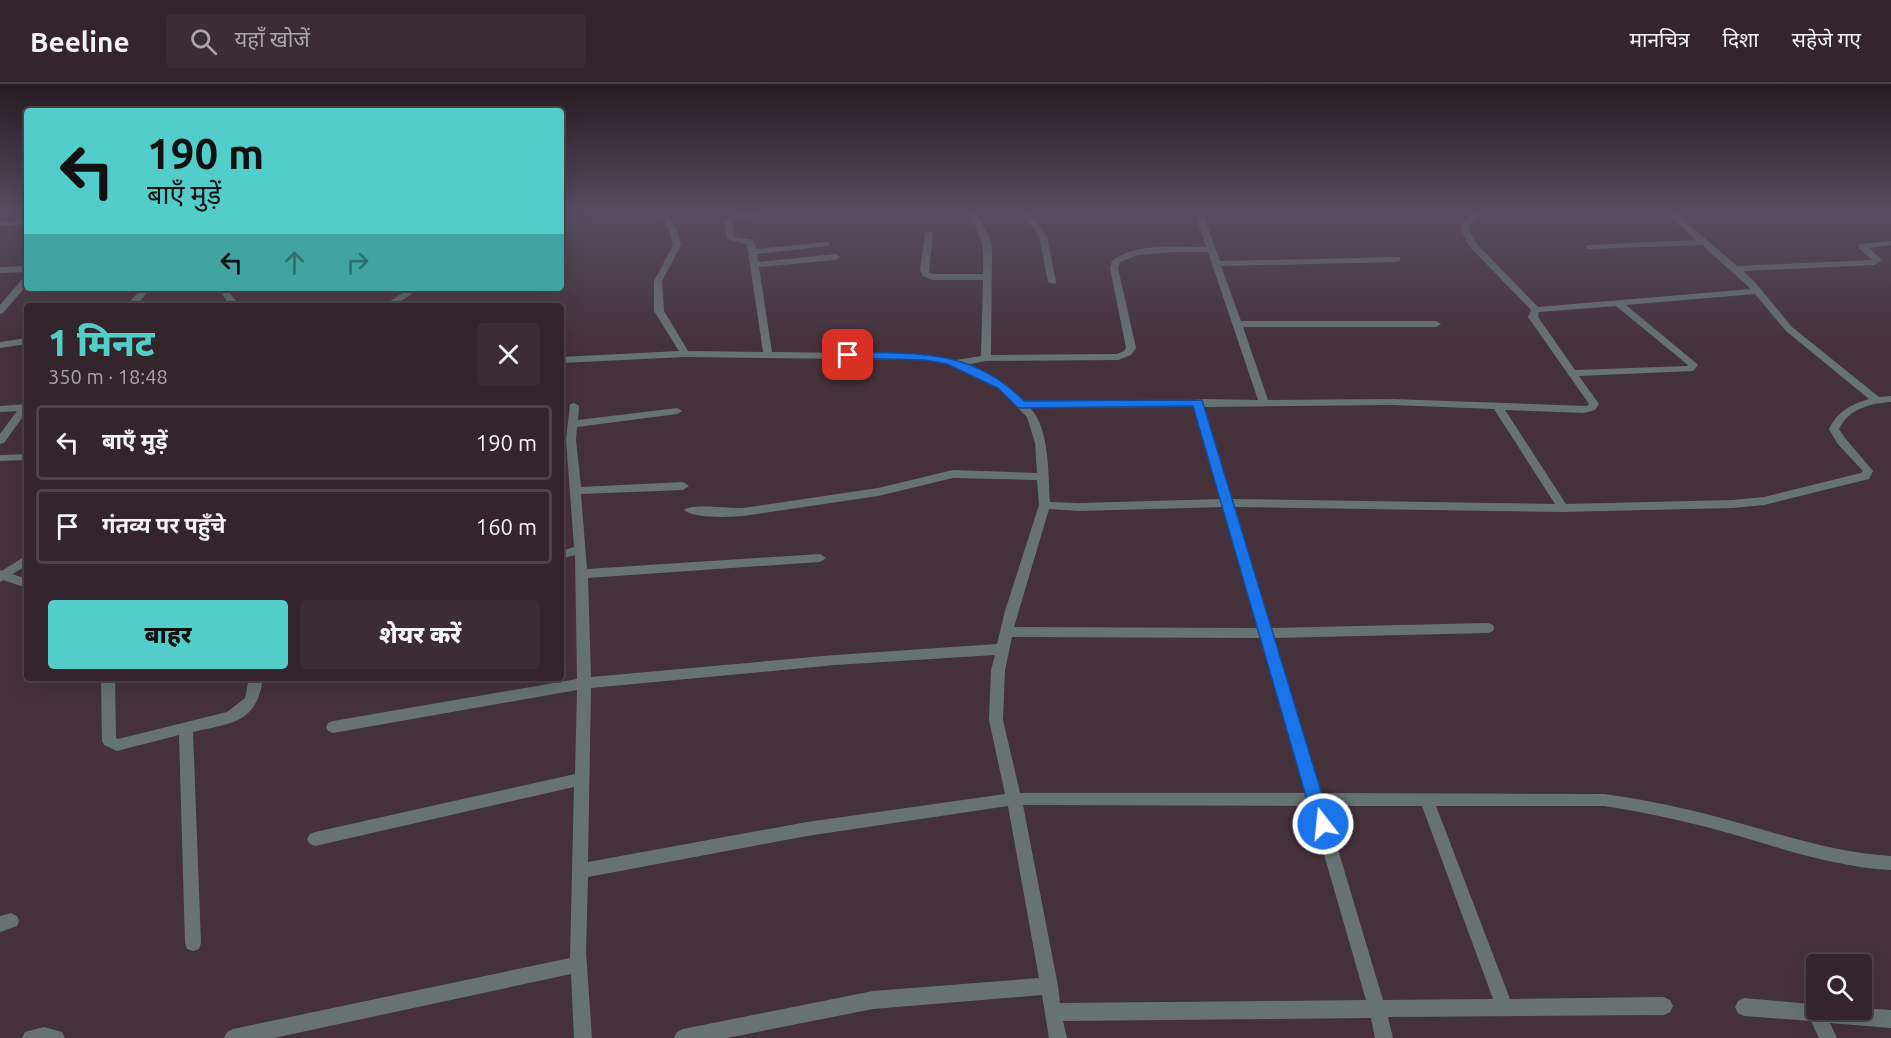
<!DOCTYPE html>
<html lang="hi">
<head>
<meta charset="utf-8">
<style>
	body { margin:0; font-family:Ubuntu,"Noto Sans Devanagari",sans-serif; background:#3c2d34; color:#f1f3f6; height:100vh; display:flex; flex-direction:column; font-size:22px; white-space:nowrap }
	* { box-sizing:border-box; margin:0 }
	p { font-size:20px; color:#a9a5a9 }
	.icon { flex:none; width:33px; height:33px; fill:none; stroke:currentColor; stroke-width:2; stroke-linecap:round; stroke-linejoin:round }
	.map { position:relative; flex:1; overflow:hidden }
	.panel { position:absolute; left:24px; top:219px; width:540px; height:378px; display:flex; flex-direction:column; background:#34252c; border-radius:6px; box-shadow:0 6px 24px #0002,0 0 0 2px #4e4248 }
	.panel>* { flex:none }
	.banner { position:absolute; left:24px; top:24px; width:540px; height:183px; border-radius:6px; box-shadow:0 6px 24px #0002,0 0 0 2px #4e4248; background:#53cdca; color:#111; overflow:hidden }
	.tools { position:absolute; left:1806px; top:870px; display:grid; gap:12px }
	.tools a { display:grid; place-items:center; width:66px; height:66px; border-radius:6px; background:#34252c; box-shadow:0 6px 24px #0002,0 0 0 2px #4e4248; font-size:30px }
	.pin { position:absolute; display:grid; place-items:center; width:51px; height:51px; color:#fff; margin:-26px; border-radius:12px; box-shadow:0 3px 9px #0006 }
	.me { position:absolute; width:66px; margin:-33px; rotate:344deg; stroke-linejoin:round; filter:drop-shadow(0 0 4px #0008) }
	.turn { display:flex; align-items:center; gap:21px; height:126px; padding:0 24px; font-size:27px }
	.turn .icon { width:78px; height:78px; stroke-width:2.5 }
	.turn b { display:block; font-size:42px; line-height:51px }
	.lanes { display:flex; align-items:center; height:57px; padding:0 24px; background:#0003; justify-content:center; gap:30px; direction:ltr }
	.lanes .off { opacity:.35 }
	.round { display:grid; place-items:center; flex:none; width:63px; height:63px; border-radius:6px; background:#3c2d34 }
	.summary { display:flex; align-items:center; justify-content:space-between; height:102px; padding:0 24px }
	h1 { font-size:36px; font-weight:800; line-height:45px; color:#53cdca }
	.action { display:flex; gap:12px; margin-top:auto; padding:12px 24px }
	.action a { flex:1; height:69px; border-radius:6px; background:#53cdca; color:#111; font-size:24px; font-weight:800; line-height:69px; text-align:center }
	.action a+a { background:#3c2d34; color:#f1f3f6 }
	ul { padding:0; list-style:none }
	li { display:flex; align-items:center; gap:18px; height:75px; margin:0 12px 9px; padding:0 12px; border:3px solid #4e4248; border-radius:6px }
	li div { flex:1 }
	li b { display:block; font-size:22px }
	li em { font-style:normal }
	header { display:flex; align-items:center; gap:36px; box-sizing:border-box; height:84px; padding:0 30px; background:#34252c; border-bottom:2px solid #4e4248 }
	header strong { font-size:28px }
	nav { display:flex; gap:33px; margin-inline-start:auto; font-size:21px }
	.search { width:420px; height:54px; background:#3c2d34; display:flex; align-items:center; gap:15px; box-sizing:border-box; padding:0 21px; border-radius:6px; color:#a9a5a9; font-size:22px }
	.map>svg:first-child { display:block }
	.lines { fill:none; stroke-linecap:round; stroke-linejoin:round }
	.minor { fill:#677373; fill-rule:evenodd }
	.tertiary { fill:#677373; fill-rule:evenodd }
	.route { fill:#1a73e8; stroke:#114b97; stroke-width:1.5 }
</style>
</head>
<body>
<header>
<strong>Beeline</strong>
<div class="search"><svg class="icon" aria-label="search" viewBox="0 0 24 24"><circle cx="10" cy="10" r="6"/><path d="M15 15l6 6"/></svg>यहाँ खोजें</div>
<nav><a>मानचित्र</a><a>दिशा</a><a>सहेजे गए</a></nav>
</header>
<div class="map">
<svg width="1891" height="954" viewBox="0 0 1891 954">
	<rect width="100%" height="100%" fill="#45313a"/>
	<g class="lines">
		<path class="minor" d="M658,127h8l12,22 3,12 -19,36 2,30 24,40 75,1 -16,-108 -20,-5 -3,-18 11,-7 52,-3 -4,2 -46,5 -5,4 3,15 19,3 2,9 71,-7 4,2 -4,2 -70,8 1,8 78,-8 4,3 -4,3 -77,7 13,85 152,2 32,6 25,-4 2,-76h-50l-10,-4 -3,-6 5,-37 4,-2 4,2 -4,39 5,2h49c1,-30 0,-34 -15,-61h-95l-4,-2h107l14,28 2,11 -1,105 126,-1 7,-3 2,-3 -16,-80 2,-7c23,-19 66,-14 94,-14l-12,-36h8l18,50 180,-4v4l-3,1 -176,4 20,55h195l5,3 -5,3h-193l25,73 124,-1 195,7 2,-2 -61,-87 3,-7 -62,-64 -9,-19c8,-11 15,-16 29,-16l-16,10 -5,6 8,16 62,64 213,-18 -49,-44 -113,4 -4,-2 4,-2 107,-5 -32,-29h9l64,55 135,-6 -13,-12v-4l32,-3v4l-22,3 13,12 -8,5 -131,6 11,10 38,46 87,70 12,-1v6c-20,1 -43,7 -52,27l6,9 28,33 -4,8 -105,26 -32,3 -169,4 -328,-5 36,121 217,-5 5,2 1,3 -1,3 -5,2 -214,5 47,155 283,1c46,6 90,16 135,29 50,14 99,30 152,33v14c-53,-3 -102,-19 -152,-34 -45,-13 -89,-23 -135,-30h-168l74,193 154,-2 6,3 3,6 -3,6 -6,3 -276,2 5,21h-18l-4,-20 -308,3 4,17h-18l-7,-43 -169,14 -146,29h-53l3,-6 6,-3 190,-38 166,-13 -31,-172 -201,30 -219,41 -2,75 6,86h-18l-3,-64 -297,64h-50l3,-6 6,-3 337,-71 4,-171 -259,59 -5,-2 -3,-5 3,-5 5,-2 260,-58 2,-84 -244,43 -5,-2 -2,-4 2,-4 5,-2 244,-42 -2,-124 -14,4v-8l13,-4 -8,-107 4,-36 4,-1 5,3 -1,14 99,-12 5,3 -5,3 -100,13 -1,13 5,47 102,-5 6,4 -6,4 -102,4 6,75 233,-15 6,4 -6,4 -232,16 3,99 244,-22 162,-11 8,-33 34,-106 -2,-25 -84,-2 -75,18 -135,20c-13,1 -49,3 -59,-6 8,-7 46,-1 59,-2l135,-20 75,-18 84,3 -2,-30 -8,-26 -29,-29 -50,-24 -24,-4 -239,-3 -124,6v-6l118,-6 -25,-40v-30l19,-36 -3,-12zM1175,168h33l50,148 -60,-1 -4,2 -170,1 -18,-18 -41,-19 21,-4 132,-1 13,-5 5,-7 -18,-80 2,-6 18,-7zM1755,210l31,37 83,68c-18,5 -32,13 -40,30l8,14 23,25 3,3 -2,2 -97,24 -32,3 -166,4 -61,-94 79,3 11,-3 4,-6 -20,-28 114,-5 5,-6 -2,-2 -70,-58zM1616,222l72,59 -1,1 -112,4 -37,-53 1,-5zM1392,321l102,4 61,95 -323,-5 -28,-92zM1194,323l27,92 -142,4 -29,-1c-2,-27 0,-74 -20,-94zM1223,423l35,121 -244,-1 35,-118 30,2zM1012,553l249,1 45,155h-286l-17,-73 2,-50zM995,571l-4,15 -2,50 16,74 -198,28 -219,40 3,-174 244,-23zM1023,721l287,1 56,194 -306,3 -2,-17zM1325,722h97l71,193 -110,1z
			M1020,127h8l19,25 9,46 -1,2 -7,-2 -9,-46z
			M27,136v4l-27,2v-4z
			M27,182v6l-27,1v-6z
			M27,192v9l-24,28 -3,1v-9l24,-28z
			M142,204h9l-15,18h-10z
			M226,207l3,1 11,14h-10l-8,-12z
			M27,254v6l-27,4v-6z
			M27,320v7l-23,32 -4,1v-10l17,-23 -17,1v-6z
			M27,370v6l-27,1v-6z
			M0,486l27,9v9l-27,-9z
			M101,594h14l1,60 2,1 109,-27 18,-14 4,-20h14c-6,46 -32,45 -70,54l8,211 -2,6 -6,2 -6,-2 -2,-6 -6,-208 -62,16 -13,-6 -2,-4z
			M11,829l6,3 2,5 -2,5 -17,6v-16z
			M1744,914l67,6 4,-2 1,8h46v-2l29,2v18l-61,-5 7,15h-18l-8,-17 -67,-5 -6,-3 -3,-6 3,-6z
			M44,943l18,5 3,6h-43l3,-6z"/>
		<path class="tertiary" d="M410,204h10l-26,18h-11z
			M27,471v10l-27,17v-10z"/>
	</g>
	<linearGradient id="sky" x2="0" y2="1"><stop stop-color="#261b20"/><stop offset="0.49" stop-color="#564e60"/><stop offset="1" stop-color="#564e60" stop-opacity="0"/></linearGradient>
	<rect width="1891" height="260" fill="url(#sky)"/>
	<path class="route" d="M848,268c69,2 124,-4 176,49l178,-1 129,424 -2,6 -6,2 -6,-2 -3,-6 -121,-418 -172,2 -4,-1 -19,-19 -51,-24 -23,-4 -79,-2v-5z"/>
</svg>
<div class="tools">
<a><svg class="icon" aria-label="search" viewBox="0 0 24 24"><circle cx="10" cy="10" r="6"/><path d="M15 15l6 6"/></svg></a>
</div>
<div class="pin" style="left:848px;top:271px;background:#d93025"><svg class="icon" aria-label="arrive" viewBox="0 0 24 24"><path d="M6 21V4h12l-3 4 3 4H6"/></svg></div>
<svg class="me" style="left:1323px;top:740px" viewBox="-20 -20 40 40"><circle r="17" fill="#1a73e8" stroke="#fff" stroke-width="3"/><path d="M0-11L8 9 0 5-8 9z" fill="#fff"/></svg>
<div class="banner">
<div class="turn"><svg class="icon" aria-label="left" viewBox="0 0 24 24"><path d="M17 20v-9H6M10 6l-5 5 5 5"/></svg><div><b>190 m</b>बाएँ मुड़ें</div></div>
<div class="lanes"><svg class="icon" aria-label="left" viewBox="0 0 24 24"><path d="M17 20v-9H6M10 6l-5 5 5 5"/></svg><svg class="icon off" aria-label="ahead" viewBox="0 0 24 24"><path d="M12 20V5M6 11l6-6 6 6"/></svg><svg class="icon off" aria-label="right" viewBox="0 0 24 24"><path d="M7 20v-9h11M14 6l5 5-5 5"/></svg></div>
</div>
<section class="panel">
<div class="summary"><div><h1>1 मिनट</h1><p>350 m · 18:48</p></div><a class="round"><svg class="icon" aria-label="close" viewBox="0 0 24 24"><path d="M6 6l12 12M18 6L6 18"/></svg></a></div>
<ul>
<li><svg class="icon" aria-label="left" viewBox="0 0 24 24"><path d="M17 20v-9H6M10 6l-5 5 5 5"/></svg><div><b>बाएँ मुड़ें</b></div><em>190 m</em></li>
<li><svg class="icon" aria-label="arrive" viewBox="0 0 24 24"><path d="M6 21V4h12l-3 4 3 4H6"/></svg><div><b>गंतव्य पर पहुँचे</b></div><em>160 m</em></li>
</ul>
<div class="action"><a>बाहर</a><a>शेयर करें</a></div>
</section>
</div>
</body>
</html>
